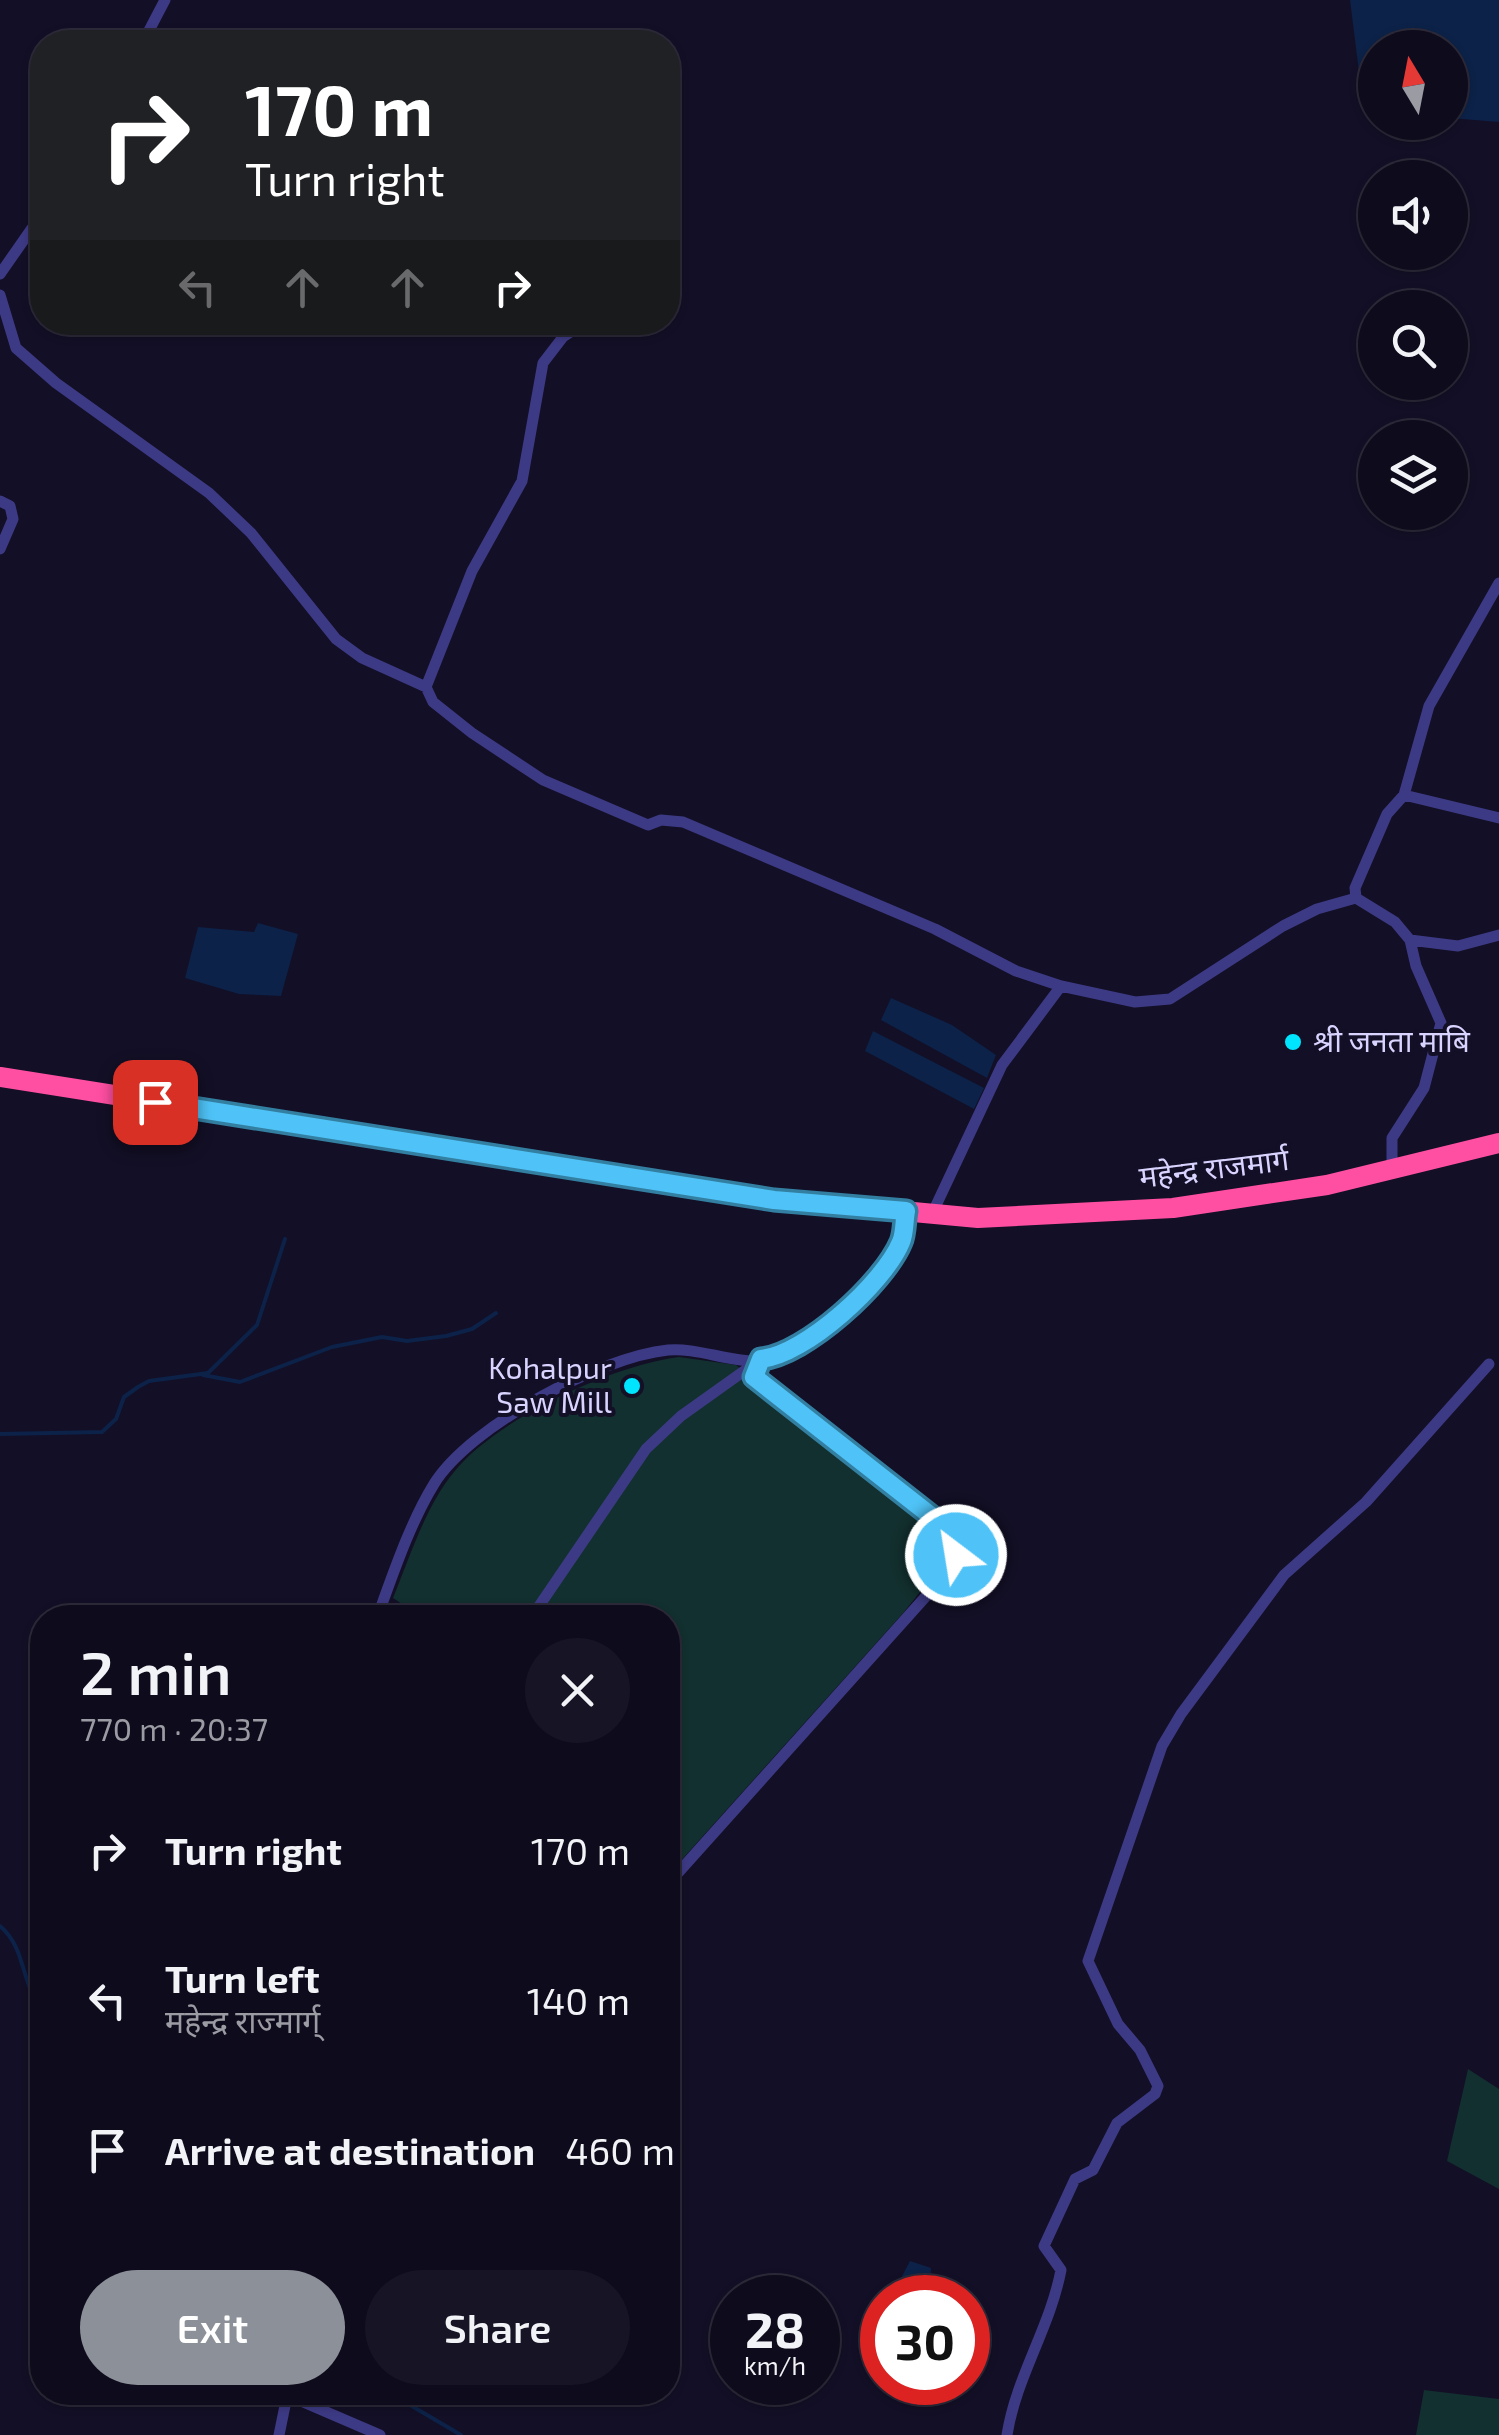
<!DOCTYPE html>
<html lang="en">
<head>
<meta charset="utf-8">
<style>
	body { margin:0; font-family:"Exo 2","Noto Sans Devanagari",sans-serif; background:#171425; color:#f1f3f6; height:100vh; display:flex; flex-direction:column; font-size:38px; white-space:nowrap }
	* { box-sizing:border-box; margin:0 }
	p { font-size:32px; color:#9b9ba3 }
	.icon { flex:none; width:55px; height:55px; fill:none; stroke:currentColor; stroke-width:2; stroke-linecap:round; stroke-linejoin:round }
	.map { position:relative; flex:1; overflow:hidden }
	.sheet { position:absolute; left:30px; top:1605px; width:650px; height:800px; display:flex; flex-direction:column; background:#0e0b1c; border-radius:40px; box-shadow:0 2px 8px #0004,0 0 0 2px #2e2b3b }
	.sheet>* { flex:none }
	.hud { position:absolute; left:30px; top:30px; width:650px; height:305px; border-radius:40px; box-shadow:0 2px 8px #0004,0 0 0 2px #2e2b3b; background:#202124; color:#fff; overflow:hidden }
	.needle { width:65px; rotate:350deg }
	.fabs { position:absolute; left:1358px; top:30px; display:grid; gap:20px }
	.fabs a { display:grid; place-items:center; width:110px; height:110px; border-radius:50%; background:#0e0b1c; box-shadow:0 2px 8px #0004,0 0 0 2px #2e2b3b; font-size:50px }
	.speed { position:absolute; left:710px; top:2275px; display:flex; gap:20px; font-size:50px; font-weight:700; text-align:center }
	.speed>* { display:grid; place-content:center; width:130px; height:130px; border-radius:50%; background:#0e0b1c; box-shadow:0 2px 8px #0004,0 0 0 2px #2e2b3b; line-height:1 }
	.speed small { font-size:25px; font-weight:400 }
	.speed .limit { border:15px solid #d22; background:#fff; color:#111 }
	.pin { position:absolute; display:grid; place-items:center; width:85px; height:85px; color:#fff; margin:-42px; border-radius:20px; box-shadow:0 5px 15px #0006 }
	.me { position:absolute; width:110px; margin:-55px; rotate:329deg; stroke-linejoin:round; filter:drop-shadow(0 0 8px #0008) }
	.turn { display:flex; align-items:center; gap:35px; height:210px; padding:0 50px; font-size:45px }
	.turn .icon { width:130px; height:130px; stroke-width:2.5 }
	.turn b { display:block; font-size:70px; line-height:85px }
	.lanes { display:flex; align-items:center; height:95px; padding:0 50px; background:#0003; justify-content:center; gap:50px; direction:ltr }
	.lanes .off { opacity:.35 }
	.round { display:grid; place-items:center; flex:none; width:105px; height:105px; border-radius:52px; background:#171425 }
	.overview { display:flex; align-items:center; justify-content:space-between; height:170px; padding:0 50px }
	h1 { font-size:60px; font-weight:600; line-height:75px }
	.cta { display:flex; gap:20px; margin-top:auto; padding:20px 50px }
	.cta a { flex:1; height:115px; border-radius:60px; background:#8c9099; color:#fff; font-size:40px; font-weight:600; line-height:115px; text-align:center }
	.cta a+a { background:#171425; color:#f1f3f6 }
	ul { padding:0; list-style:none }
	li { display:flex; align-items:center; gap:30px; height:150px; padding:0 50px }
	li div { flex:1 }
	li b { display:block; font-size:38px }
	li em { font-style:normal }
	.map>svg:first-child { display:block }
	.green { fill:#12302f }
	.water { fill:#0c2248 }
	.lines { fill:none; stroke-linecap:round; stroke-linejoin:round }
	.stream { stroke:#0c2248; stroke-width:4 }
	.street { stroke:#3d3a85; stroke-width:11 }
	.highway { stroke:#ff4fa3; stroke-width:20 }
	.route-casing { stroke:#337fa1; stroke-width:25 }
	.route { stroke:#4fc3f7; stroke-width:18 }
	.poi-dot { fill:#00e5ff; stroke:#130f26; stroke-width:4 }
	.labels { text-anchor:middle; stroke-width:8; stroke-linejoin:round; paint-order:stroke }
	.poi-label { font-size:30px; fill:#d9d4ff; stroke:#130f26; text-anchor:start }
	.street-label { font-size:30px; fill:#d9d4ff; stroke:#130f26 }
</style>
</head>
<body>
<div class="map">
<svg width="1499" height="2435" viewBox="0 0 1499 2435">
	<rect width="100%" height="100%" fill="#130f26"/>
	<path class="green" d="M679,1357l57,8 203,161 12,15 -12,27 -35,44 -236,263v-257l-246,-1 -29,-19c17,-41 32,-91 61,-126 42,-53 159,-107 225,-115z
		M1468,2069l31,20v100l-52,-28z
		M1424,2390l75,9v36h-83z"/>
	<path class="water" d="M1350,0h149v122l-49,-4v-70h-75v38l-16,-14z
		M258,923l40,11 -17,62 -42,-2 -54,-16 13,-51 56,5z
		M891,998l61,27 44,30 -9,23 -106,-58z
		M873,1031l111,57 -10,21 -109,-58z
		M910,2261l21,7 -1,17 11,6 1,6h-51z"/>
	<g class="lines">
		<path class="stream" d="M203,1375l37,7 92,-35 50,-10 25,4 39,-5 26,-7 24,-16
			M0,1434l102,-2 14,-13 8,-22 14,-10 11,-6 59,-8 49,-48 28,-86
			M0,1926c27,23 20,58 42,81
			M388,2392l73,43"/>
		<path class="street" d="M143,42l22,-42
			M0,274l42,-60
			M0,295l16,53 40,35 153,110 42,40 85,106 26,19 64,29 7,15 39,31 71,47 105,45 13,-5 22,2 252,107 81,42 45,15
			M0,501l10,5 3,13 -13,30
			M1499,583l-70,123 -25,89 -17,19 -32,74 1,10 39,24 15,18 48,6 41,-11
			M426,687l46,-116 50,-90 21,-118 20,-26 23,-15
			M1404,795l95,23
			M1392,1169v-31l32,-50 17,-65 -25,-57 -6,-26
			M932,1214l70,-149 59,-79 74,16 35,-3 113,-73 34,-17 39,-11
			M535,1612l111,-163 35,-33 80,-57
			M377,1618c16,-44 33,-95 57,-134 36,-58 166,-127 234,-134 31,-3 67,15 98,10 41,-7 120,-81 135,-119 4,-8 4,-20 5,-30
			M668,1884l260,-290 30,-49 -13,-19 -191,-149 7,-18
			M280,2392l100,43
			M279,2435l8,-39
			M1007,2435c9,-58 43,-107 54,-165l-17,-24 31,-67 18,-9 24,-47 38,-29 3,-8 -18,-36 -22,-26 -30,-63 74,-215 19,-32 103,-139 82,-73 123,-138"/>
		<path class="highway" d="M0,1077l773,122 205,19 195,-10 154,-23 172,-42"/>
	</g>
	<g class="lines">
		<defs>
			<path id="route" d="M155,1102l619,98 132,11c-2,10 -1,22 -5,31 -17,41 -96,113 -140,117l-7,18 190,149 14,20 -2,9"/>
		</defs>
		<use href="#route" class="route-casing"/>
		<use href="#route" class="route"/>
	</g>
	<g class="poi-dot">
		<circle cx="1293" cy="1042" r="10"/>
		<circle cx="632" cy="1386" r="10"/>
	</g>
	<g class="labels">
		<g class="poi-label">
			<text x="1313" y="1052">श्री जनता माबि</text>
			<text x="612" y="1379" text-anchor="end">Kohalpur<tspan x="612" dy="34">Saw Mill</tspan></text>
		</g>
		<g class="street-label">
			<text transform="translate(1214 1169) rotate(-7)" y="10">महेन्द्र राजमार्ग</text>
		</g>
	</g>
</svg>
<div class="fabs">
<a><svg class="needle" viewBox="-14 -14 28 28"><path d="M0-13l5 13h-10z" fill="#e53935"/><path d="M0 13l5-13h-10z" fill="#9b9ba3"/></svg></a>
<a><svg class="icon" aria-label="sound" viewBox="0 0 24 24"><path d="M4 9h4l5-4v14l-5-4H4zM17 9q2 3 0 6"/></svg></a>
<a><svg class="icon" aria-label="search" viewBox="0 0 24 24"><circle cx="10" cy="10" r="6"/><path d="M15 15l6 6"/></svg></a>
<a><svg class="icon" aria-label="layers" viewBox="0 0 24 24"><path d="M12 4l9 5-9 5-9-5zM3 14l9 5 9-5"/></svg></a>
</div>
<div class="speed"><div>28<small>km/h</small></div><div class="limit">30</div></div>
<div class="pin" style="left:155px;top:1102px;background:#d93025"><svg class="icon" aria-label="arrive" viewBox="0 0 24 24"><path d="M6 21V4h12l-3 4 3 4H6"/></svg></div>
<svg class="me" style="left:956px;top:1555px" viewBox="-20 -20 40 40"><circle r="17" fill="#4fc3f7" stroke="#fff" stroke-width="3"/><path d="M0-11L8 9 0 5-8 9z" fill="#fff"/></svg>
<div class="hud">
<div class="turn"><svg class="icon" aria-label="right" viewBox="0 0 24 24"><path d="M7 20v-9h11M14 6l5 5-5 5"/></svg><div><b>170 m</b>Turn right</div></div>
<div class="lanes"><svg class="icon off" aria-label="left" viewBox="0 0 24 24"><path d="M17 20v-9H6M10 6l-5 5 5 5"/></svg><svg class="icon off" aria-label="ahead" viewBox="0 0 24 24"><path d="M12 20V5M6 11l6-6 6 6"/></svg><svg class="icon off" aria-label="ahead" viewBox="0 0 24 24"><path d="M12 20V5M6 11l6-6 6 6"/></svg><svg class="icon" aria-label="right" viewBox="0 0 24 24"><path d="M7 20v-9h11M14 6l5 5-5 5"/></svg></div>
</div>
<section class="sheet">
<div class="overview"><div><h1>2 min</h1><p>770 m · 20:37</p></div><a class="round"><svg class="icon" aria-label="close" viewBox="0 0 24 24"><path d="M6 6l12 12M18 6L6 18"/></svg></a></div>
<ul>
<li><svg class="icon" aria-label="right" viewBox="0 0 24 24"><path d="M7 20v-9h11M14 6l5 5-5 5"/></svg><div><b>Turn right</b></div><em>170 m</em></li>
<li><svg class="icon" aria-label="left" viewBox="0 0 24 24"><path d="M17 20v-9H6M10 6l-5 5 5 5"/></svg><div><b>Turn left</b><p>महेन्द्र राज्मार्ग्</p></div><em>140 m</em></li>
<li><svg class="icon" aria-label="arrive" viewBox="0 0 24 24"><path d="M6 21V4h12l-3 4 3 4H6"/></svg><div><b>Arrive at destination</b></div><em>460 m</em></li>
</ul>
<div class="cta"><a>Exit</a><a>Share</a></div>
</section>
</div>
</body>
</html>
